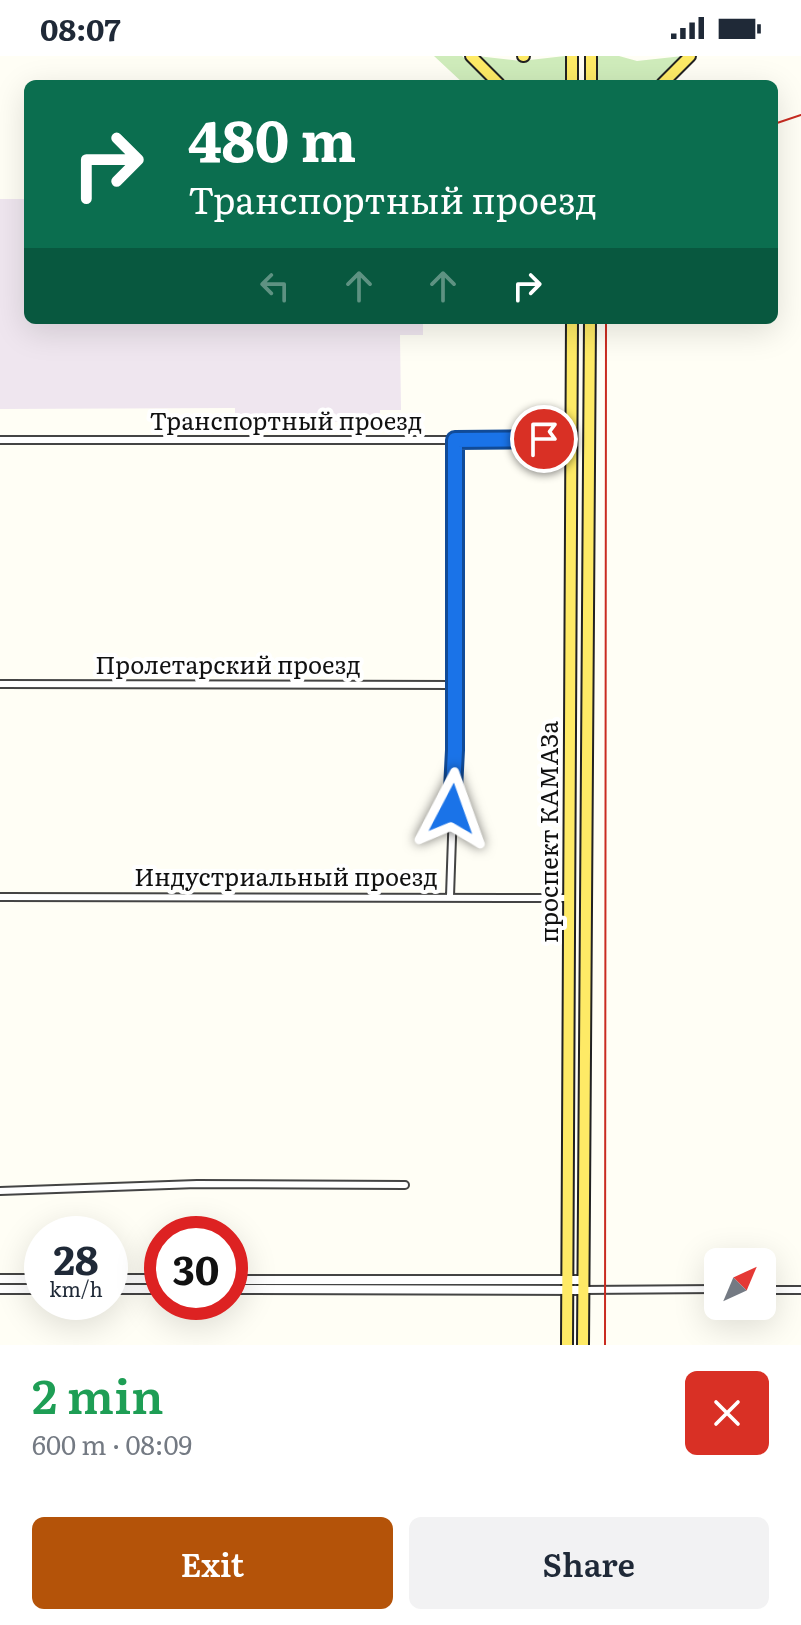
<!DOCTYPE html>
<html lang="en">
<head>
<meta charset="utf-8">
<style>
	body { margin:0; font-family:Literata,serif; background:#f2f2f3; color:#1f2937; height:100vh; display:flex; flex-direction:column; font-size:30px; white-space:nowrap }
	* { box-sizing:border-box; margin:0 }
	p { font-size:26px; color:#747a83 }
	.icon { flex:none; width:44px; height:44px; fill:none; stroke:currentColor; stroke-width:2; stroke-linecap:round; stroke-linejoin:round }
	.map { position:relative; height:1289px; overflow:hidden }
	.sheet { display:flex; flex-direction:column; background:#fff; flex:1 }
	.sheet>* { flex:none }
	.banner { position:absolute; left:24px; top:24px; width:754px; height:244px; border-radius:12px; box-shadow:0 8px 32px #0002; background:#0b6e4f; color:#fff; overflow:hidden }
	.needle { width:52px; rotate:44deg }
	.tools { position:absolute; left:704px; top:1192px; display:grid; gap:16px }
	.tools a { display:grid; place-items:center; width:72px; height:72px; border-radius:12px; background:#fff; box-shadow:0 8px 32px #0002; font-size:40px }
	.speed { position:absolute; left:24px; top:1160px; display:flex; gap:16px; font-size:40px; font-weight:700; text-align:center }
	.speed>* { display:grid; place-content:center; width:104px; height:104px; border-radius:50%; background:#fff; box-shadow:0 8px 32px #0002; line-height:1 }
	.speed small { font-size:20px; font-weight:400 }
	.speed .limit { border:12px solid #d22; background:#fff; color:#111 }
	.pin { position:absolute; display:grid; place-items:center; width:68px; height:68px; color:#fff; margin:-34px; border:4px solid #fff; border-radius:50%; box-shadow:0 2px 8px #0007 }
	.me { position:absolute; width:88px; margin:-44px; rotate:4deg; stroke-linejoin:round; filter:drop-shadow(0 0 6px #0008) }
	.turn { display:flex; align-items:center; gap:28px; height:168px; padding:0 32px; font-size:36px }
	.turn .icon { width:104px; height:104px; stroke-width:2.5 }
	.turn b { display:block; font-size:56px; line-height:68px }
	.lanes { display:flex; align-items:center; height:76px; padding:0 32px; background:#0003; justify-content:center; gap:40px; direction:ltr }
	.lanes .off { opacity:.35 }
	.round { display:grid; place-items:center; flex:none; width:84px; height:84px; border-radius:12px; background:#f2f2f3 }
	.headline { display:flex; align-items:center; justify-content:space-between; height:136px; padding:0 32px }
	h1 { font-size:48px; font-weight:600; line-height:60px; color:#1e9e55 }
	.action { display:flex; gap:16px; margin-top:auto; padding:16px 32px }
	.action a { flex:1; height:92px; border-radius:12px; background:#b45309; color:#fff; font-size:32px; font-weight:600; line-height:92px; text-align:center }
	.action a+a { background:#f2f2f3; color:#1f2937 }
	.status { display:flex; justify-content:space-between; align-items:center; height:56px; padding:0 40px; background:#fff; direction:ltr }
	.status svg { height:22px; fill:currentColor }
	.map>svg:first-child { display:block }
	.industrial { fill:#efe6ef }
	.green { fill:#cfecbb }
	.lines { fill:none; stroke-linecap:round; stroke-linejoin:round }
	.minor-casing { stroke:#444; stroke-width:10 }
	.tertiary-casing { stroke:#444; stroke-width:12 }
	.primary-casing { stroke:#222; stroke-width:14 }
	.minor { stroke:#fff; stroke-width:6 }
	.tertiary { stroke:#fff; stroke-width:8 }
	.primary { stroke:#feea66; stroke-width:10 }
	.tram { stroke:#c92c21; stroke-width:2 }
	.route-casing { stroke:#114b97; stroke-width:20 }
	.route { stroke:#1a73e8; stroke-width:14 }
	.labels { text-anchor:middle; stroke-width:8; stroke-linejoin:round; paint-order:stroke }
	.street-label { font-size:24px; fill:#111; stroke:#fff }
</style>
</head>
<body>
<div class="status"><b>08:07</b><svg viewBox="0 0 49 12"><path d="M0 12V9h3v3zM5 12V6h3v6zM10 12V3h3v9zM15 12V0h3v12zM26 1h20v11H26zM47 4h2v5h-2z"/></svg></div>
<div class="map">
<svg width="801" height="1289" viewBox="0 0 801 1289">
	<rect width="100%" height="100%" fill="#fffef5"/>
	<path class="industrial" d="M0,143h28v121h395v15h-23l1,75h-21v12l-145,-1v-13l-235,1z"/>
	<path class="green" d="M434,0h28l29,28h-27z
		M477,0l44,5 44,-5 1,28h-60z
		M596,0h23l18,5 46,-5 -30,28h-58z"/>
	<g class="lines">
		<defs>
			<path id="minor" d="M0,384h571
				M0,628l455,1
				M450,840l5,-146v-310
				M0,841l571,1
				M0,1135l197,-7 208,1
				M583,1234l135,-1
				M762,1234h39"/>
			<path id="tertiary" d="M0,1223h42
				M110,1223h52
				M230,1224h353
				M0,1233h42
				M110,1233h52
				M230,1233l353,1"/>
			<path id="primary" d="M471,0l28,28
				M523,0h1
				M572,28v-28
				M591,28v-28
				M662,28l28,-28
				M567,1289l5,-1025
				M583,1289l7,-1025"/>
		</defs>
		<use href="#minor" class="minor-casing"/>
		<use href="#tertiary" class="tertiary-casing"/>
		<use href="#primary" class="primary-casing"/>
		<use href="#minor" class="minor"/>
		<use href="#tertiary" class="tertiary"/>
		<use href="#primary" class="primary"/>
		<path class="tram" d="M774,68l27,-9
			M605,1289l1,-1025"/>
	</g>
	<g class="lines">
		<defs>
			<path id="route" d="M452,753l3,-59v-310l89,-1"/>
		</defs>
		<use href="#route" class="route-casing"/>
		<use href="#route" class="route"/>
	</g>
	<g class="labels">
		<g class="street-label">
			<text x="286" y="374">Транспортный проезд</text>
			<text x="228" y="618">Пролетарский проезд</text>
			<text transform="translate(550 776) rotate(-90)" y="8">проспект КАМАЗа</text>
			<text x="286" y="830">Индустриальный проезд</text>
		</g>
	</g>
</svg>
<div class="tools">
<a><svg class="needle" viewBox="-14 -14 28 28"><path d="M0-13l5 13h-10z" fill="#e53935"/><path d="M0 13l5-13h-10z" fill="#747a83"/></svg></a>
</div>
<div class="speed"><div>28<small>km/h</small></div><div class="limit">30</div></div>
<div class="pin" style="left:544px;top:383px;background:#d93025"><svg class="icon" aria-label="arrive" viewBox="0 0 24 24"><path d="M6 21V4h12l-3 4 3 4H6"/></svg></div>
<svg class="me" style="left:452px;top:753px" viewBox="-20 -20 40 40"><path d="M0-17L14 15 0 8-14 15z" fill="#1a73e8" stroke="#fff" stroke-width="4"/></svg>
<div class="banner">
<div class="turn"><svg class="icon" aria-label="right" viewBox="0 0 24 24"><path d="M7 20v-9h11M14 6l5 5-5 5"/></svg><div><b>480 m</b>Транспортный проезд</div></div>
<div class="lanes"><svg class="icon off" aria-label="left" viewBox="0 0 24 24"><path d="M17 20v-9H6M10 6l-5 5 5 5"/></svg><svg class="icon off" aria-label="ahead" viewBox="0 0 24 24"><path d="M12 20V5M6 11l6-6 6 6"/></svg><svg class="icon off" aria-label="ahead" viewBox="0 0 24 24"><path d="M12 20V5M6 11l6-6 6 6"/></svg><svg class="icon" aria-label="right" viewBox="0 0 24 24"><path d="M7 20v-9h11M14 6l5 5-5 5"/></svg></div>
</div>
</div>
<section class="sheet">
<div class="headline"><div><h1>2 min</h1><p>600 m · 08:09</p></div><a class="round" style="background:#d93025;color:#fff"><svg class="icon" aria-label="close" viewBox="0 0 24 24"><path d="M6 6l12 12M18 6L6 18"/></svg></a></div>
<div class="action"><a>Exit</a><a>Share</a></div>
</section>
</body>
</html>
